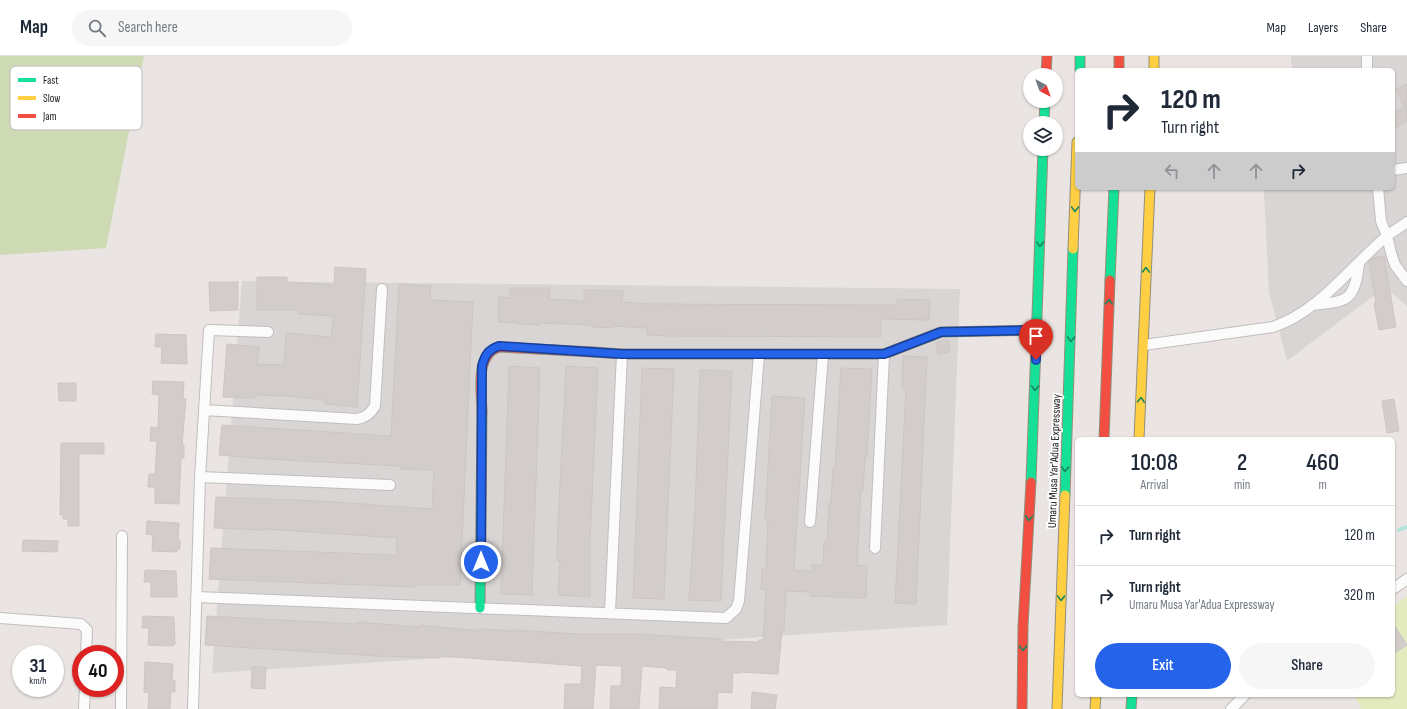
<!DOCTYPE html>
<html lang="en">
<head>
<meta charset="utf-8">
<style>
	body { margin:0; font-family:"Sofia Sans Condensed",sans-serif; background:#f6f6f7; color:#1f2937; height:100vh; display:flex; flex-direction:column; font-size:15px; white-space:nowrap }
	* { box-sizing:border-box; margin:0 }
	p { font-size:13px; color:#747a83 }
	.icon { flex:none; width:22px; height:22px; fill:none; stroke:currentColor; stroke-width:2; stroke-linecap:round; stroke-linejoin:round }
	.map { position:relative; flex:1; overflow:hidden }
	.details { position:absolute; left:1075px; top:381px; width:320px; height:260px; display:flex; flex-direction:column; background:#fff; border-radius:6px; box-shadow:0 1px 3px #0004 }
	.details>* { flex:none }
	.guide { position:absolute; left:1075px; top:12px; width:320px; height:122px; border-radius:6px; box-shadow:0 1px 3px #0004; background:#fff; color:#1f2937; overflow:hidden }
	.needle { width:26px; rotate:139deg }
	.fabs { position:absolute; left:1023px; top:12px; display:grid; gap:8px }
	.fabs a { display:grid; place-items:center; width:40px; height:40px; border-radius:50%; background:#fff; box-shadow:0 1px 3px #0004; font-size:20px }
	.speed { position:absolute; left:12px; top:589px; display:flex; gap:8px; font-size:20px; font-weight:700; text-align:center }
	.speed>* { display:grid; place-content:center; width:52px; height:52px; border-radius:50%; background:#fff; box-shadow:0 1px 3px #0004; line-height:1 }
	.speed small { font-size:10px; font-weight:400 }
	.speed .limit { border:6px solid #d22; background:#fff; color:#111 }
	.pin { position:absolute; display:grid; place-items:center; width:34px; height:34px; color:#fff; margin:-41px -17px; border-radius:50% 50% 50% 0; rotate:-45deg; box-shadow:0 0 4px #0007 }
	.pin .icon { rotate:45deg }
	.me { position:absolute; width:44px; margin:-22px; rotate:0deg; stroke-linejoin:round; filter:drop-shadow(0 0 3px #0008) }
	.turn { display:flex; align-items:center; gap:14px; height:84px; padding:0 20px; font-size:18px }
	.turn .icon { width:52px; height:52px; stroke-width:2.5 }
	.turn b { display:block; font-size:28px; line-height:34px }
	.lanes { display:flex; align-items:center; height:38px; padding:0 20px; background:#0003; justify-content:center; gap:20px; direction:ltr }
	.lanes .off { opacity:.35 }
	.eta { display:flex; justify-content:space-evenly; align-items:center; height:68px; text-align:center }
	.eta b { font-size:24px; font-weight:600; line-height:28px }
	.primary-button { display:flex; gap:8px; margin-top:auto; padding:8px 20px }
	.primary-button a { flex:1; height:46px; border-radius:24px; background:#2563eb; color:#fff; font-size:16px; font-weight:600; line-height:46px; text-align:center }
	.primary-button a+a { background:#f6f6f7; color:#1f2937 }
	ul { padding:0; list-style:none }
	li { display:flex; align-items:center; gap:12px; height:60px; padding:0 20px; border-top:1px solid #e0e1e3 }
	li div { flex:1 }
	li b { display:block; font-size:15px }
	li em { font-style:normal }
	header { display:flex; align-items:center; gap:24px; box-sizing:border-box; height:56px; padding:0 20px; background:#fff; border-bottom:1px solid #e0e1e3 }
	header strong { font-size:19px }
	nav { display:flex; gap:22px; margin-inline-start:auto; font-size:14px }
	.search { width:280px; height:36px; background:#f6f6f7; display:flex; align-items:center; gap:10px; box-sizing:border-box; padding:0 14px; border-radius:22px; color:#747a83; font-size:15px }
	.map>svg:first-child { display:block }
	.residential { fill:#d9d5d4 }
	.grass { fill:#e3eabd }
	.forest { fill:#cddab4 }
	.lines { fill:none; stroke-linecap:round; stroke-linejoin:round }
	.stream { stroke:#b1e2dd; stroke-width:3.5 }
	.building { fill:#d2cdcb; stroke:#cdc5c3 }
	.street-casing { stroke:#c0bebd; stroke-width:12 }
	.fast-casing { stroke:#948e7a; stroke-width:11 }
	.slow-casing { stroke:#948e7a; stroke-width:11 }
	.jam-casing { stroke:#948e7a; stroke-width:11 }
	.street { stroke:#fcfbfb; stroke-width:10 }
	.fast { stroke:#16e098; stroke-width:9 }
	.slow { stroke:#ffcf43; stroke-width:9 }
	.jam { stroke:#f24e42; stroke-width:9 }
	.oneway { stroke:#18875f }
	.route-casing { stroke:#184099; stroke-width:10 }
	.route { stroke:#2563eb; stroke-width:7 }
	.labels { text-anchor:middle; stroke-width:3.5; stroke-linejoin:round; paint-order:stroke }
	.street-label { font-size:12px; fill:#1a1a1a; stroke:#fff }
	.key { fill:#fff; stroke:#bababa; stroke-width:1 }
	.key-label { font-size:11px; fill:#1a1a1a }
</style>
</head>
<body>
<header>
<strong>Map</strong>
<div class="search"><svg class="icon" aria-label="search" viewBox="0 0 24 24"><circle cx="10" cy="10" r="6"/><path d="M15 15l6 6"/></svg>Search here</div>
<nav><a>Map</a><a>Layers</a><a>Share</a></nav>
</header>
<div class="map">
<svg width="1407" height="653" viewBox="0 0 1407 653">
	<rect width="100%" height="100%" fill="#eae5e2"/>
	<path class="residential" d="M1291,0h116v250l-22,-19 -98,74 -18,-69 -5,-100 2,-4h127v-118h-101z
		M242,225l718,8 -13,336 -735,48z"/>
	<path class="grass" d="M1407,540v113h-46l-7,-14h39v-88z"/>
	<path class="forest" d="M0,0h144l-38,192 -106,7z"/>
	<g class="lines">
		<path class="stream" d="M1399,474l8,-3"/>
	</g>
	<path class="building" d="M1407,28v37l-14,8v-16l11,-6 -8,-18z
		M1384,200l12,71 -17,3 -5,-27h2l-7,-41 4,-4z
		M335,211l31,2 -9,138 -32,-3v-4l-39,-4 -31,-1 -1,3 -31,-1 4,-53 32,3 -2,17 27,1 2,-32 45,4 2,-21 -35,-2v-4h-41v-33h30v5l47,3z
		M209,226h29v28l-28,1z
		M399,228l32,2 -1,14 43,2 -13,283h-44l-1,2 -206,-8 2,-31 185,7 1,-17 -131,-9 -1,1 -51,-2 2,-31 104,4 112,8 2,-39 -34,-1v-3l-135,-7 -46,-4 3,-30 169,11z
		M510,232h40l-1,11 35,2v-11l39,1 -1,11 26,2 249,1v-6l33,1 -1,20 -48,-1v18l-212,-1 -22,-1v-7l-34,-2v2l-21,-1v-2l-52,-2v2l-22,-1v-1l-20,-1 1,-25 11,1z
		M156,278l30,1 1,29 -26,-1 1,-16h-7z
		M943,284h5l2,12 -12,2 -2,-11z
		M903,300l24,1 -11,247 -21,-1 11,-215h-4z
		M509,310l31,2 -8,227 -31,-1z
		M566,310l32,2 -8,173v56l-32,-2 2,-34h-3l1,-36z
		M642,312l32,1 -10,230 -31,-1z
		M841,312l31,1 -5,88h-2l-2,33h-2l-4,75 10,1 -1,32 -56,-2v-4l-24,-1 -2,40h-2l-4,43 -37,-2v1h-8l-1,20 -14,-1 -1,17h-58l1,-22 16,1 1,-18h-10v-2l-25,-2 -3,43h-29l1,-23h10l1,-20 -26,-1 -3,44h-29l1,-25h16l1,-18 -143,-10v2l-63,-2 -171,-11 2,-29 149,8 1,-2 62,5v-2l63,6v-2l31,2 1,-1 62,4h59l86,5v2l37,1v-2h5l3,-50 -5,-1 1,-20h4l2,-48 -3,-1 7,-124 33,2 -11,172 18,1v-6h11l1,-23h3l2,-39h2l2,-36h2z
		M700,314l32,1 -11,230 -32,-1 6,-90z
		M153,325l31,1 -1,17h3l-4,46h2v13h-3l-2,46 -24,-1v-16h-7l1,-13h6l2,-33h-7l1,-14 7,1 1,-33 -7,-1z
		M58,327h18v18h-17z
		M1394,343l5,32 -12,2 -5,-32z
		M61,387h43v11h-25v72h-11v-7h-5v-4h-3z
		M147,465l32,2 -1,17h2v9h-3v3l-25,-1 1,-16 -7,-1z
		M23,484l35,1 -1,11 -35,-1z
		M145,514l31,1 1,26h-26v-15h-7z
		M143,560l31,1 1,27 -2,2 -25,-1 1,-17h-7z
		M1393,567l14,22 -14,9z
		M145,606l28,2 -1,16h3v12h-4l-1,17h-22l1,-16 -5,-1z
		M252,611h14l-1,22 -14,-1z
		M752,636l25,3 -2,14h-24z"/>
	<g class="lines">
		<defs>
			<path id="street" d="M1367,14v-14
				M1393,114l14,-2
				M1378,132l3,33 6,15 4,17 4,12 12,16
				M1312,249c36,-4 42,-3 47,-41
				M1144,289l129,-18c47,-16 77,-60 114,-91 6,-5 14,-9 20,-14
				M204,354l153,9c9,-2 13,-5 18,-13l7,-117
				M200,421l190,8
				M810,466l13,-167
				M875,492l9,-194
				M1393,533l14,-10
				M196,541l530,21 10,-9 3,-8 20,-246
				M610,556l12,-258
				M0,562l81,6 6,6 -1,24
				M84,653l1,-21
				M121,653l1,-173
				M193,653l7,-232 9,-147 59,2
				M1231,653l14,-14"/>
			<path id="fast" d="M1080,0v14
				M1044,67l1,-22
				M1110,224l4,-92
				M593,296l29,2h262l57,-22 95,-2
				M1031,426l12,-333
				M1065,439l8,-246
				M480,552l2,-195
				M1131,653l1,-14"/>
			<path id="slow" d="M1154,0v14
				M1073,193l4,-107
				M1139,383l11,-251
				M1057,653l8,-214
				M1095,653l1,-14"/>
			<path id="jam" d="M1119,0v14
				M1046,19l1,-19
				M482,357c0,-21 -8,-58 17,-66l94,5
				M1104,383l6,-159
				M1022,653l1,-83 8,-144"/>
		</defs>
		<use href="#street" class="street-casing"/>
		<use href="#fast" class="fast-casing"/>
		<use href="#slow" class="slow-casing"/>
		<use href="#jam" class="jam-casing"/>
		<use href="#street" class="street"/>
		<use href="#fast" class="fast"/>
		<use href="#slow" class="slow"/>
		<use href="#jam" class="jam"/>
	</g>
	<defs><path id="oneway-chevron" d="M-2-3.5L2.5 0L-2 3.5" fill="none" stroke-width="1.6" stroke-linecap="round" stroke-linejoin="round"/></defs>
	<g class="oneway">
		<use href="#oneway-chevron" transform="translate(1075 153) rotate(91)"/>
		<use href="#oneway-chevron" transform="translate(1040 188) rotate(92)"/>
		<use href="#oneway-chevron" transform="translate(1146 214) rotate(-88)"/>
		<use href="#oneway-chevron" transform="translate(1109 246) rotate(-88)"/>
		<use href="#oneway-chevron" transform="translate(1071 283) rotate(92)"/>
		<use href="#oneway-chevron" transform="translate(1035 332) rotate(92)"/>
		<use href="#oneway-chevron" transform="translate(1141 344) rotate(-87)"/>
		<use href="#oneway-chevron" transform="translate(1065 413) rotate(92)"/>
		<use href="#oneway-chevron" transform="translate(1029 462) rotate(93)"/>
		<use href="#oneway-chevron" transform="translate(1061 542) rotate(92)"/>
		<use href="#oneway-chevron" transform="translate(1023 592) rotate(91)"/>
	</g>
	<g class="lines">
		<defs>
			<path id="route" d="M481,506l1,-196c3,-11 6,-16 17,-20l123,8h262l57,-22 95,-2v30"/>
		</defs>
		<use href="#route" class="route-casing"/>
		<use href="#route" class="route"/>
	</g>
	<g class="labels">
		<g class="street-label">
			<text transform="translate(1054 405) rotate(-88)" y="4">Umaru Musa Yar'Adua Expressway</text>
		</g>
	</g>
	<rect x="10" y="10" width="132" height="64" rx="6" class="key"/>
	<rect x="18" y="22" width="18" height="4" fill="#16e098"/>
	<rect x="18" y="40" width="18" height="4" fill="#ffcf43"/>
	<rect x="18" y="58" width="18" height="4" fill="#f24e42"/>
	<g class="key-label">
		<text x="43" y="28">Fast</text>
		<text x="43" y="46">Slow</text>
		<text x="43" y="64">Jam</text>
	</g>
</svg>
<div class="fabs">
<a><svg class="needle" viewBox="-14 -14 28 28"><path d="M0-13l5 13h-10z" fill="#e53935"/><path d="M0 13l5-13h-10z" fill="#747a83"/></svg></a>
<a><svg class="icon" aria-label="layers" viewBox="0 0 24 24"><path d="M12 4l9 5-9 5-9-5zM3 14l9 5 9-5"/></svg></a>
</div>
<div class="speed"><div>31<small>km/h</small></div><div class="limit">40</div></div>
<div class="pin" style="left:1036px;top:304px;background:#d93025"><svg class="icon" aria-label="arrive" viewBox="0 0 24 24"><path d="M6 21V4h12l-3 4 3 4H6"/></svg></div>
<svg class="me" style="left:481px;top:506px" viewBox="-20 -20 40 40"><circle r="17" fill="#2563eb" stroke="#fff" stroke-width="3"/><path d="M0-11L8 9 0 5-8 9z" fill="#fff"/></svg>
<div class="guide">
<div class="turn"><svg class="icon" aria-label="right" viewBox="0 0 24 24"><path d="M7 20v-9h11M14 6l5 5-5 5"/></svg><div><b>120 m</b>Turn right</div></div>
<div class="lanes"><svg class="icon off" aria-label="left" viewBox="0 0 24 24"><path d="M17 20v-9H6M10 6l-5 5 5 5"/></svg><svg class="icon off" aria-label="ahead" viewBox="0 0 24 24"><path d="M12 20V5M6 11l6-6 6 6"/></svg><svg class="icon off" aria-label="ahead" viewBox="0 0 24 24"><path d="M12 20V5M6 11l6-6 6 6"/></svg><svg class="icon" aria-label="right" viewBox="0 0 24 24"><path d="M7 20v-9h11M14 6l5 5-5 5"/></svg></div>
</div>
<section class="details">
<div class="eta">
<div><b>10:08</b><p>Arrival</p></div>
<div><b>2</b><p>min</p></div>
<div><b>460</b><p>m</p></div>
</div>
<ul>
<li><svg class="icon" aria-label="right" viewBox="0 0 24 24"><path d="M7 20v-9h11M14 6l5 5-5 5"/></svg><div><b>Turn right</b></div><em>120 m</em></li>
<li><svg class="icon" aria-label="right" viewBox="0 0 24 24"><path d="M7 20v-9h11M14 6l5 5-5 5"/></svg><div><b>Turn right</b><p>Umaru Musa Yar'Adua Expressway</p></div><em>320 m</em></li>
</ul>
<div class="primary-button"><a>Exit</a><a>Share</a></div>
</section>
</div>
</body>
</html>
